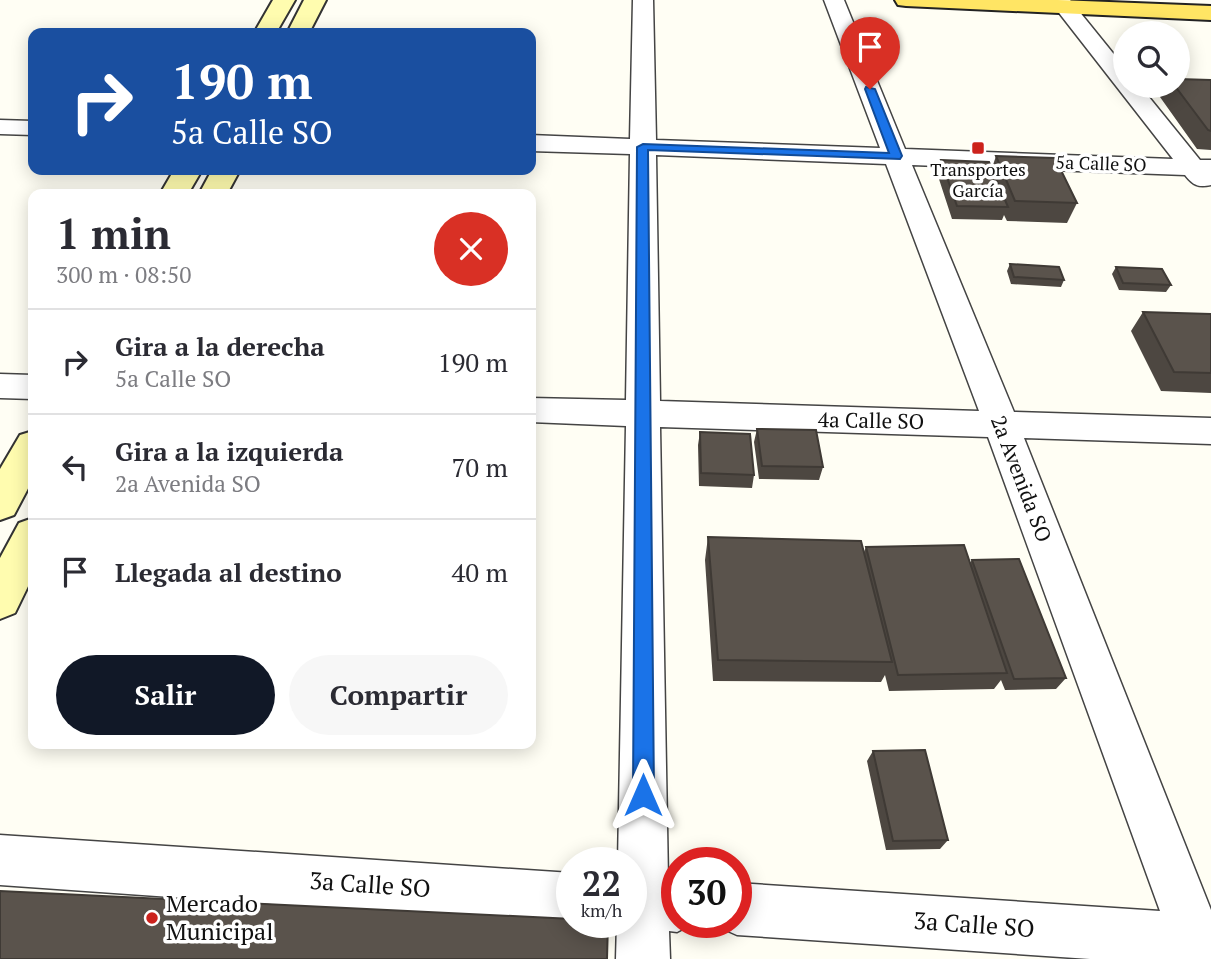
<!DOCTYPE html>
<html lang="es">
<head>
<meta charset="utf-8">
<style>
	body { margin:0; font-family:"PT Serif",serif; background:#f7f7f7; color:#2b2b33; height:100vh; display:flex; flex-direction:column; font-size:26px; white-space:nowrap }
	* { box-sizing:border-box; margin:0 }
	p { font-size:23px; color:#7c7c81 }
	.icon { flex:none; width:38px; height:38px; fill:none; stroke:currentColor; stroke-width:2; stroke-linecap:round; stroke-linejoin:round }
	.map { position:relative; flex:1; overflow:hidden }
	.side { position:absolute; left:28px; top:189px; width:508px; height:560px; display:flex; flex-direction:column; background:#fff; border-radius:14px; box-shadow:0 4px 18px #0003 }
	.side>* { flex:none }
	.top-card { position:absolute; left:28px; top:28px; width:508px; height:147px; border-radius:14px; box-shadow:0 4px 18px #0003; background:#1a4fa0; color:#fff; overflow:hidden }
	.controls { position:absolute; left:1113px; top:21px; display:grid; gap:14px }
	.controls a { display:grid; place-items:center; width:77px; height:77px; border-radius:50%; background:#fff; box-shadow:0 4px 18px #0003; font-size:35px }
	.speed { position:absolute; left:556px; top:847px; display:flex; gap:14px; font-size:35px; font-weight:700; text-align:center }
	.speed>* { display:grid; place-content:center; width:91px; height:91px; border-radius:50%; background:#fff; box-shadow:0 4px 18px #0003; line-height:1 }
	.speed small { font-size:18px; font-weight:400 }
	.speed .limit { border:10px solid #d22; background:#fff; color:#111 }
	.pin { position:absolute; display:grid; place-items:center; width:60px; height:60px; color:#fff; margin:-72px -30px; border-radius:50% 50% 50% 0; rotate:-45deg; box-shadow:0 0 7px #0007 }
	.pin .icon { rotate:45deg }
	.me { position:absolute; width:77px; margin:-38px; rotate:0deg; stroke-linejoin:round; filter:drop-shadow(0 0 5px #0008) }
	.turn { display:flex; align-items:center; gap:24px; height:147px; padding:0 28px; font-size:32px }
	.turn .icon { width:91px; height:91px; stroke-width:2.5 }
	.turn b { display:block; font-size:49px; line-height:60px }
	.round { display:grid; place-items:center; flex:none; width:74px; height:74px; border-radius:37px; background:#f7f7f7 }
	.headline { display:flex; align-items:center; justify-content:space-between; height:119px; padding:0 28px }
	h1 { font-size:42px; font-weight:700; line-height:52px }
	.primary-button { display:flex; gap:14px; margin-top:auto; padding:14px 28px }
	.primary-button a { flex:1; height:80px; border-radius:42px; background:#111827; color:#fff; font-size:28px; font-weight:700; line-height:80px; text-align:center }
	.primary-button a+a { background:#f7f7f7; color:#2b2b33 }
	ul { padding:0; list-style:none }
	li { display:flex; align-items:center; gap:21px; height:105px; padding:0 28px; border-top:2px solid #e1e1e2 }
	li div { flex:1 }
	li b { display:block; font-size:26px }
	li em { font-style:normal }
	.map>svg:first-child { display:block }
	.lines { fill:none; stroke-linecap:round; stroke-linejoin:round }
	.street-casing { stroke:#444; stroke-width:3 }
	.secondary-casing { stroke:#333; stroke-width:4 }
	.primary-casing { stroke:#222; stroke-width:4 }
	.street { fill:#fff; fill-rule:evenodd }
	.secondary { fill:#fffcaf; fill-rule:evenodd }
	.primary { fill:#ffe564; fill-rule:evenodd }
	.wall { fill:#4d4741 }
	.building { fill:#5a534c; stroke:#3f3a35; stroke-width:2 }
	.route { fill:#1a73e8; stroke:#114b97; stroke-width:2 }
	.poi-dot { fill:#cc221d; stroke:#fff; stroke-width:2.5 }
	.labels { text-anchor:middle; stroke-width:7; stroke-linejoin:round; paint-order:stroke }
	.far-street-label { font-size:18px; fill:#111; stroke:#fff }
	.far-poi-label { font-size:18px; fill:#111; stroke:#fff }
	.street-label { font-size:21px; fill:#111; stroke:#fff }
	.near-street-label { font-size:24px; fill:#111; stroke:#fff }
	.near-poi-label { font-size:24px; fill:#111; stroke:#fff; text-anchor:start }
</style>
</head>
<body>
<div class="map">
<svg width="1211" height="959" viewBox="0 0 1211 959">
	<rect width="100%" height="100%" fill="#fffef4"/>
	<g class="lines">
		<defs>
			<path id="street" d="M633,0h20l3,140 224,8 -56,-148h20l61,149 268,10 -124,-159h21l55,68v18h15l60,74h11v25c-13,3 -18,0 -26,-10l-273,-10 102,247 197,6v26l-187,-6 187,472v49h-121l-353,-24 -18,-8 -2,-5h20v-39l423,28 -172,-474 -328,-10 8,453h9v42h19l-19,10 -8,-1 1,28h-54l1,-37h15v-59h-14l8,-437 -96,-4v-24l96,2 4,-246 -100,-3v-16l100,4zM656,155l230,9 93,247 -319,-10z
				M0,120l33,1v14l-33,-1z
				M0,374l33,1v24l-33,-1z
				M0,835l572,38v49h6l-6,3 -572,-40z"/>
			<path id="secondary" d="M273,0h22l-19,33h-22z
				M304,0h22l-17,33h-22z
				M174,170h28l-14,24h-28z
				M212,170h28l-13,24h-28z
				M33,431v48l-19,36 -14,5v-51l20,-34z
				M33,518v58l-18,37 -15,6v-61l19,-35z"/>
			<path id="primary" d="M895,0h163l153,6v14l-305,-14 -8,-1z"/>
		</defs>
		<use href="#street" class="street-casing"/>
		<use href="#secondary" class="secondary-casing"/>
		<use href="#primary" class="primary-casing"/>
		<use href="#street" class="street"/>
		<use href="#secondary" class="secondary"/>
		<use href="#primary" class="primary"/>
	</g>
	<path class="wall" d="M1211,80v70l-14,-1 -37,-52 6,-11h12z
		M996,156l81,47 -10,20 -60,-2 -3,-6 -2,5 -50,-1 -15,-46 4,-13 51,8z
		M1010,264l54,16 -3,7 -50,-3 -4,-13z
		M1116,267l55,18 -5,7 -47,-2 -7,-16z
		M1143,312l68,2v79l-50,-2 -30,-60z
		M757,429l66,38 -4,13 -60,-1 -5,-37z
		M700,432l54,43 -2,13 -53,-2 -1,-41z
		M708,537l156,15 2,-5 104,16 2,-3 94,118 -10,11 -51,1 -4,-10 -7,9 -105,2 -4,-16 -4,7 -168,-1 -8,-121z
		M873,751l75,89 -8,9 -54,1 -19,-89z"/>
	<path class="building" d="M1178,79l33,1v51l-3,-1 -33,-44h3z
		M996,156l59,2 22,45 -62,-2z
		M941,160l48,2 19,45 -51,-1z
		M1010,264l49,3 5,13 -50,-3z
		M1116,267l46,2 9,16 -48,-2z
		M1143,312l68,2v59l-37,-1z
		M757,429l59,1 7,37 -61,-1z
		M700,432l50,2 4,41 -53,-2z
		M708,537l153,4 31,121 -174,-2z
		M964,545l43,128 -109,2 -32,-128z
		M1019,559l47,119 -52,1 -42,-119z
		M925,750l23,90 -55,1 -20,-90z
		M0,891l572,28v3h36l-1,37h-607z"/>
	<path class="route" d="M866,87l9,2 27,67 -2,3 -252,-9 6,645 -3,7 -8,3 -7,-3 -3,-7 4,-648 6,-3 246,9 -24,-64z"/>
	<g class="poi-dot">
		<rect x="971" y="141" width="14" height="14" rx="3.5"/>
		<circle cx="152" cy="918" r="7"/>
	</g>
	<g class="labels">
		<g class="far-street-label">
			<text transform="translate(1101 164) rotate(2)" y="6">5a Calle SO</text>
		</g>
		<g class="far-poi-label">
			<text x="978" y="176">Transportes<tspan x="978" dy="21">García</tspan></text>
		</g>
		<g class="street-label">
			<text transform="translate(871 421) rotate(1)" y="7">4a Calle SO</text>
			<text transform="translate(1021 479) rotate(69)" y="7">2a Avenida SO</text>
		</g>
		<g class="near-street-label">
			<text transform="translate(370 885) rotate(4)" y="8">3a Calle SO</text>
			<text transform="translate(974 925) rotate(4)" y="8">3a Calle SO</text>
		</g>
		<g class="near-poi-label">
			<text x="166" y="912">Mercado<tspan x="166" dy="28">Municipal</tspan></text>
		</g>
	</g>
</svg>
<div class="controls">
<a><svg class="icon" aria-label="search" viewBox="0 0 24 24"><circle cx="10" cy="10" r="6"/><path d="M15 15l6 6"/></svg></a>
</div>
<div class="speed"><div>22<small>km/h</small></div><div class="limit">30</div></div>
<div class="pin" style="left:870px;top:89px;background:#d93025"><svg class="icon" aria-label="arrive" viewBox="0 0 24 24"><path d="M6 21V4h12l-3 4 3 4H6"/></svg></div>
<svg class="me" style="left:643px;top:795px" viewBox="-20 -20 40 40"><path d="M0-17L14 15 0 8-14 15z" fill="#1a73e8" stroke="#fff" stroke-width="4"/></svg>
<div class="top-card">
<div class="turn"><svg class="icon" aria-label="right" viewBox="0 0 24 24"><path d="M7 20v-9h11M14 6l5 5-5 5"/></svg><div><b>190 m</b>5a Calle SO</div></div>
</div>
<section class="side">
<div class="headline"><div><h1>1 min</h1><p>300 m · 08:50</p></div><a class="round" style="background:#d93025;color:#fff"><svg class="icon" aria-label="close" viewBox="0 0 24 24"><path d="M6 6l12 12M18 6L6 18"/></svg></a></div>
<ul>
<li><svg class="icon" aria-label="right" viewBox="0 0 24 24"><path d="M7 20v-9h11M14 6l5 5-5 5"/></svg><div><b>Gira a la derecha</b><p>5a Calle SO</p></div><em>190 m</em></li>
<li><svg class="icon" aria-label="left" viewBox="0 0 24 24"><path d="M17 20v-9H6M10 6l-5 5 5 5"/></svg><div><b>Gira a la izquierda</b><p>2a Avenida SO</p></div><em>70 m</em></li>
<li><svg class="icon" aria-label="arrive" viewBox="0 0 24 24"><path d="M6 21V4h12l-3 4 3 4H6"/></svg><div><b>Llegada al destino</b></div><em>40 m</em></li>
</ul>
<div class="primary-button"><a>Salir</a><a>Compartir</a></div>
</section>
</div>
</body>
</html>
